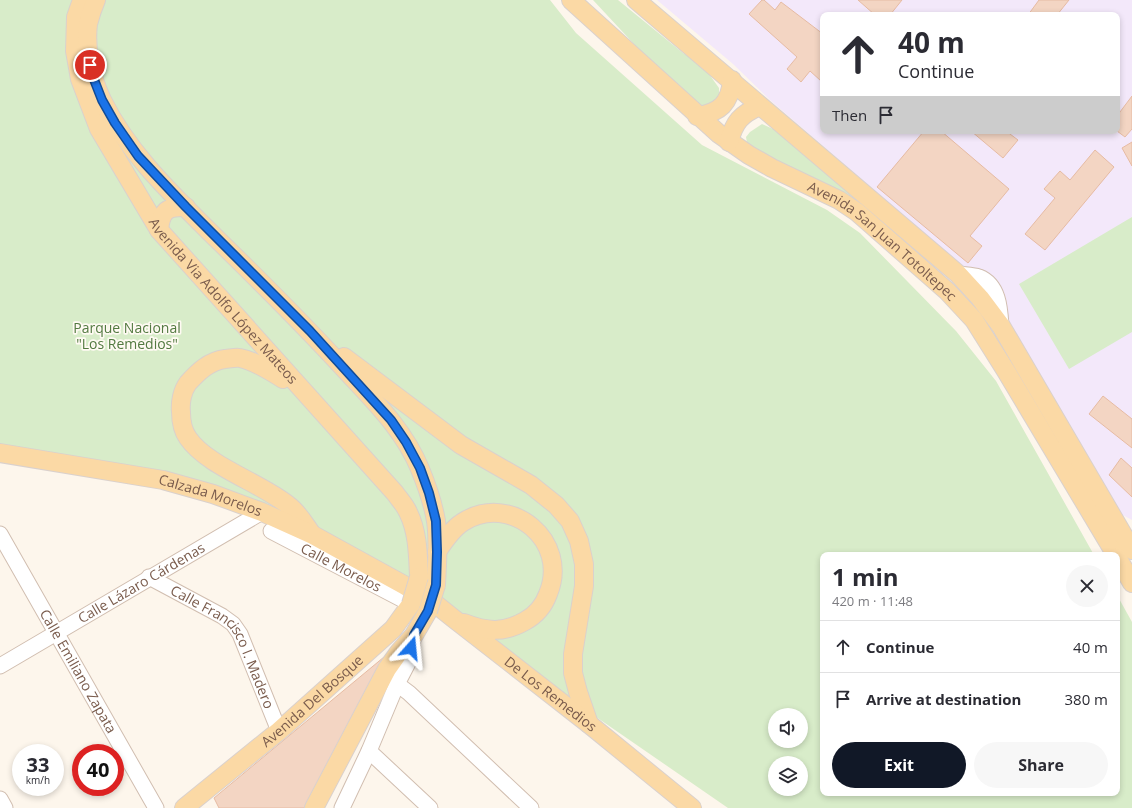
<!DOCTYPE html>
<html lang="en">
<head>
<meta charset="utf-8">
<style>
	body { margin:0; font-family:"Open Sans",sans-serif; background:#f7f7f7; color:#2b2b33; height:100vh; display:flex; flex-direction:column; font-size:15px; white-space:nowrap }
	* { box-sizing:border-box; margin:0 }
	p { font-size:13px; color:#7c7c81 }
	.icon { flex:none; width:22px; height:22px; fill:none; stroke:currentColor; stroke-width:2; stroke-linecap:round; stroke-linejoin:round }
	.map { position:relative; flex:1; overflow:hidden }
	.panel { position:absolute; left:820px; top:552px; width:300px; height:244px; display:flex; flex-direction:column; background:#fff; border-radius:8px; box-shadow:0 2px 6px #0003 }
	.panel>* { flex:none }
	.banner { position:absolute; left:820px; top:12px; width:300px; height:122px; border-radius:8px; box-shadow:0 2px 6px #0003; background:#fff; color:#2b2b33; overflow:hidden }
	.fabs { position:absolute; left:768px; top:708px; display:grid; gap:8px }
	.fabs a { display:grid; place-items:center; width:40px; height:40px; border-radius:50%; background:#fff; box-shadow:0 2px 6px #0003; font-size:20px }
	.speed { position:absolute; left:12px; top:744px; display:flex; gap:8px; font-size:20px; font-weight:700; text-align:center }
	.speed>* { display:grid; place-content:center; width:52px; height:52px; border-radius:50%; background:#fff; box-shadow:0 2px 6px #0003; line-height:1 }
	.speed small { font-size:10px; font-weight:400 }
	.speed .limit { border:6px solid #d22; background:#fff; color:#111 }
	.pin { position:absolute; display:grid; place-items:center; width:34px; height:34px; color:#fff; margin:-17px; border:2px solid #fff; border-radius:50%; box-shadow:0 1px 4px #0007 }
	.me { position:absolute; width:44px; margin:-22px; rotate:18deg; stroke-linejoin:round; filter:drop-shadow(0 0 3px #0008) }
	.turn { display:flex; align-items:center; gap:14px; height:84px; padding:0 12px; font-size:18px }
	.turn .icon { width:52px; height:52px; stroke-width:2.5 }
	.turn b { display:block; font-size:28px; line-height:34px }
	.then { display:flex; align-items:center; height:38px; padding:0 12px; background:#0003; gap:8px; font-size:15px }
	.round { display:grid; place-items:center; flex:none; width:42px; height:42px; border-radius:21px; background:#f7f7f7 }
	.head { display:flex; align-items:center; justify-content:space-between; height:68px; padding:0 12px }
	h1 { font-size:24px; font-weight:700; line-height:30px }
	.button { display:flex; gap:8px; margin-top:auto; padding:8px 12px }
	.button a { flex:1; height:46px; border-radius:24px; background:#111827; color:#fff; font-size:16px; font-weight:700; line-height:46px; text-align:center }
	.button a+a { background:#f7f7f7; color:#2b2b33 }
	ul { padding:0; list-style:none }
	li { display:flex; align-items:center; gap:12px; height:52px; padding:0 12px; border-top:1px solid #e1e1e2 }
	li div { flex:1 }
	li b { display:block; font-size:15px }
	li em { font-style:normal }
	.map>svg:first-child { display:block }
	.education { fill:#f3e8fa; fill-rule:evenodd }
	.green { fill:#d8ecc9; fill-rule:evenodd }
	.building { fill:#f3d5c3; stroke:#e6bba3 }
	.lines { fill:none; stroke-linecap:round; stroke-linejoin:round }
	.minor-casing { stroke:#d1beb0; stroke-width:17 }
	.major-casing { stroke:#dad1cd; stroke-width:20 }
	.minor { stroke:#fff; stroke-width:15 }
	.major { stroke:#fbd9a5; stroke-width:18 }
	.major-bridge-casing { stroke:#dad1cd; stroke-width:20; stroke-linecap:butt }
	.major-bridge { stroke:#fbd9a5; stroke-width:18 }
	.route-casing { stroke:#114b97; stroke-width:10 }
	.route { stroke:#1a73e8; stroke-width:7 }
	.labels { text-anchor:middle; stroke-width:3.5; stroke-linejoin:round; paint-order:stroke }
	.street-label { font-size:14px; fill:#7a5c4d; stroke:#fffaf3 }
	.park-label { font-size:14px; fill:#537a41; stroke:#fffaf3 }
</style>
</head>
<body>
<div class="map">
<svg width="1132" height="808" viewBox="0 0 1132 808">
	<rect width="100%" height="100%" fill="#fdf6ec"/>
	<path class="education" d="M657,0h475v520l-13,-7 -162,-251 -187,-162 -37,-36zM823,15h294v116h-294z"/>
	<path class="green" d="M0,0h550l26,33 126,112 125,65 33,23 96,98 40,50 98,174h-271v238h294v-198l15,27v186h-404l-155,-107 -182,-130 -144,-73 -247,-44zM775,715h26v26h-26zM775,763h26v26h-26z
		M593,0h25l65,53 21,14 15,21v9l-4,9 -13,2 -28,-21z
		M762,124l11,5 150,123 3,8 -18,-10 -22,-26 -29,-20 -109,-55 -2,-12 4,-5z
		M1132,217v115l-63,37 -50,-85z"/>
	<path class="building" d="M762,0h2l11,10 6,-8 42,32v45l-2,2 -11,-10 -9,11 -14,-13 10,-12 -48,-43z
		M858,0h44l-12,15h-15z
		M1039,0h30l-12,15h-29z
		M1132,96v33l-7,8 -8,-6v-15z
		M924,131h17l68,58 -39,47 12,10 -14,17 -91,-76z
		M971,131h35l12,9 -15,18z
		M1132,142v24l-10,-18z
		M1095,150l19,17 -69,83 -20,-16 30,-36 -11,-9 16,-18 10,9z
		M1103,396l29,23v29l-43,-34z
		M1121,458l11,10v29l-23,-22z
		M384,657l-74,151h-91l-5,-10z"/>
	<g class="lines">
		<defs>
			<g id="minor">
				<path d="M958,274c7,1 15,1 21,3 20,8 21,32 22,49"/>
				<path id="s1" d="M271,531l140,73"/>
				<path id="s2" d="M0,534l156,274"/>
				<path id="s3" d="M149,577l73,39 11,8 7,10 39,97"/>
				<path id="s4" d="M0,666l262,-154"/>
				<path d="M397,684l12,9 122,115"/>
				<path d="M369,751l61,57"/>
				<path d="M0,799l5,9"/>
				<path d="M342,808l27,-57 28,-67 12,-23 5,-26"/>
			</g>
			<g id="major">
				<path id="s5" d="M82,0l-6,17 -1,34 5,28 19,50 60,101 236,263c4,6 10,12 13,19 10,20 10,43 11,65"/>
				<path d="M96,0c-3,7 -6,16 -8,24 -3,25 3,53 14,76 27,55 74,98 116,140 45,44 90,89 132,135 27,29 55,57 70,94 7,17 13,34 16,52 3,20 1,43 0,64"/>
				<path id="s6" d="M571,0l148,134 30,21 23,13 67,32 18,12 90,79 27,29 32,51 110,184"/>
				<path d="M636,0l322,274 22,24 21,28 131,224"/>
				<path d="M697,116c23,-3 33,-13 35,-36"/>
				<path d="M729,142c5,-20 12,-28 31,-36"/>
				<path d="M159,230c2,-19 8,-24 27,-23"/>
				<path d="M344,357l117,88 70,40 25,20 14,16 9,20 5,23v22l-11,68v19l5,19 11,32"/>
				<path d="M283,379c-13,-8 -28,-18 -43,-21 -5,-1 -11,1 -15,1 -16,2 -27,13 -37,24 -6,8 -8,20 -7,29 0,8 2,19 7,26 19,28 73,45 100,67 10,7 16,18 23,28"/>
				<path id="s7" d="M0,453l163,27 50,14 49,18 51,23 91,50 34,21 15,12 136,106 103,84"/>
				<path d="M437,552c7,-11 15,-23 26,-30 48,-30 107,19 85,72 -4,11 -12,21 -23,27 -21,12 -38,11 -61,2"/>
				<path d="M1117,557l15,26"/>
				<path id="s8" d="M184,808l95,-77 114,-102 18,-25"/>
				<path d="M314,808l73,-139 12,-17 15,-17 14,-24"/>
			</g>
		</defs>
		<use href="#minor" class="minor-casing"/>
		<use href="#major" class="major-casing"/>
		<use href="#minor" class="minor"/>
		<use href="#major" class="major"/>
		<defs>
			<path id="major-bridge" d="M411,604l8,-27
				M428,611l8,-26"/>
		</defs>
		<use href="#major-bridge" class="major-bridge-casing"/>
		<use href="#major-bridge" class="major-bridge"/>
	</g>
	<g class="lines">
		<defs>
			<path id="route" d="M90,65l3,12 9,23 13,23 23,33 48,51 124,124 81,89 15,22 14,26 9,25 7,28 1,31 -1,33 -8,26 -14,24 -3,13"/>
		</defs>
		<use href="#route" class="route-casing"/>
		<use href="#route" class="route"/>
	</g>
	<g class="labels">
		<g class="street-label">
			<text dy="5" stroke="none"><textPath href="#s6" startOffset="396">Avenida San Juan Totoltepec</textPath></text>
			<text dy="5" stroke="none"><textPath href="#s5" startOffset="347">Avenida Via Adolfo López Mateos</textPath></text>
			<text dy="5" stroke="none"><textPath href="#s7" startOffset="215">Calzada Morelos</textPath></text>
			<text dy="5" stroke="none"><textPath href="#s1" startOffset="79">Calle Morelos</textPath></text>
			<text dy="5" stroke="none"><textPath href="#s4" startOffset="164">Calle Lázaro Cárdenas</textPath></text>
			<text dy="5" stroke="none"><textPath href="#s3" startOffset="107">Calle Francisco I. Madero</textPath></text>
			<text dy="5" stroke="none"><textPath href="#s2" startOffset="158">Calle Emiliano Zapata</textPath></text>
			<text dy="5" stroke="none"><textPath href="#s7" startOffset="612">De Los Remedios</textPath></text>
			<text dy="5" stroke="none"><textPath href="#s8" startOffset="167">Avenida Del Bosque</textPath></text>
		</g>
		<g class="park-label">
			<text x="127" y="333">Parque Nacional<tspan x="127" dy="16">"Los Remedios"</tspan></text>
		</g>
	</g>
</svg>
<div class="fabs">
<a><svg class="icon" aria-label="sound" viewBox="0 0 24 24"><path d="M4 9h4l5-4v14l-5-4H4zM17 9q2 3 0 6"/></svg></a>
<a><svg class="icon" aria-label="layers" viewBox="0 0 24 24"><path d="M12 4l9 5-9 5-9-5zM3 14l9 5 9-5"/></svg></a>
</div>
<div class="speed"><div>33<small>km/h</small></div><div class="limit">40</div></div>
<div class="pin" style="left:90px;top:65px;background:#d93025"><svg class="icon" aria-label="arrive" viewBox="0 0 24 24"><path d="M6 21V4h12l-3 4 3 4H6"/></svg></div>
<svg class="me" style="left:411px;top:648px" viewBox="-20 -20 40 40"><path d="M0-17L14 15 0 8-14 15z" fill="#1a73e8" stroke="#fff" stroke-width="4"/></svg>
<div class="banner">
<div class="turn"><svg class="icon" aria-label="ahead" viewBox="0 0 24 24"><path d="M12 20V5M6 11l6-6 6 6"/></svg><div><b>40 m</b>Continue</div></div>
<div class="then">Then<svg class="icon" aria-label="arrive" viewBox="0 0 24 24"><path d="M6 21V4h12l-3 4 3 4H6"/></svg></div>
</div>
<section class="panel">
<div class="head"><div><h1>1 min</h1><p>420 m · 11:48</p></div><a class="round"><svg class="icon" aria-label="close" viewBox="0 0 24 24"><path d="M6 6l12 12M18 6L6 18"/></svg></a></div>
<ul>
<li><svg class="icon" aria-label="ahead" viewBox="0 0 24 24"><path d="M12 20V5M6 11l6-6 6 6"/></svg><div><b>Continue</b></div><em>40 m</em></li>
<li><svg class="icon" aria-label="arrive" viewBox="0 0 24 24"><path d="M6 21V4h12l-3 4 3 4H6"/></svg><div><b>Arrive at destination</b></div><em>380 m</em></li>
</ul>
<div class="button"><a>Exit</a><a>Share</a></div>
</section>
</div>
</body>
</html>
